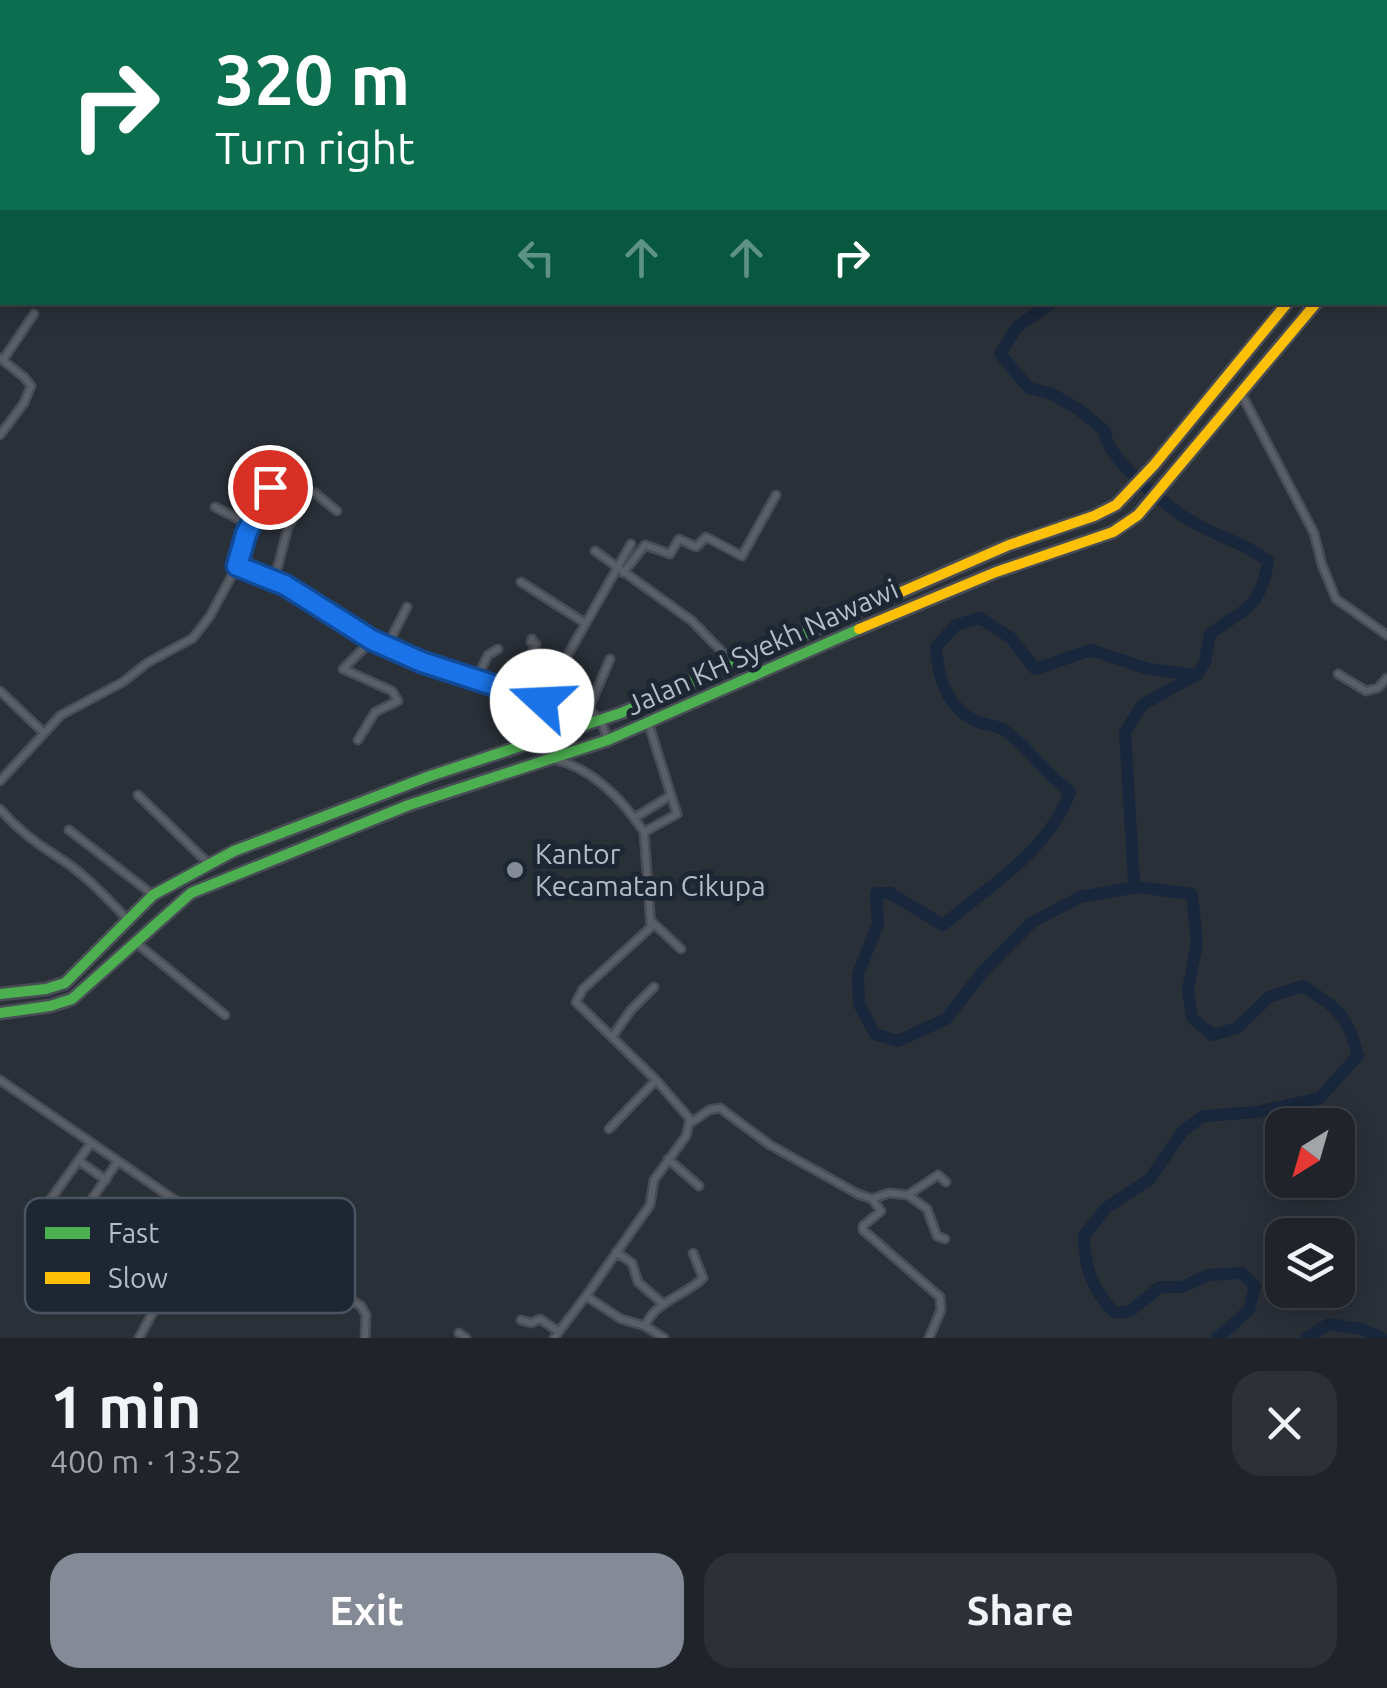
<!DOCTYPE html>
<html lang="en">
<head>
<meta charset="utf-8">
<style>
	body { margin:0; font-family:Ubuntu,sans-serif; background:#2d3036; color:#f1f3f6; height:100vh; display:flex; flex-direction:column; font-size:38px; white-space:nowrap }
	* { box-sizing:border-box; margin:0 }
	p { font-size:32px; color:#a2a4a8 }
	.icon { flex:none; width:55px; height:55px; fill:none; stroke:currentColor; stroke-width:2; stroke-linecap:round; stroke-linejoin:round }
	.map { position:relative; height:1338px; overflow:hidden }
	.panel { display:flex; flex-direction:column; background:#20242a; flex:1 }
	.panel>* { flex:none }
	.hud { position:absolute; left:0px; top:0px; width:1388px; height:305px; box-shadow:0 5px 25px #0003,0 0 0 2px #3d4147; background:#0b6e4f; color:#fff; overflow:hidden }
	.needle { width:65px; rotate:217deg }
	.controls { position:absolute; left:1265px; top:1108px; display:grid; gap:20px }
	.controls a { display:grid; place-items:center; width:90px; height:90px; border-radius:20px; background:#20242a; box-shadow:0 5px 25px #0003,0 0 0 2px #3d4147; font-size:50px }
	.pin { position:absolute; display:grid; place-items:center; width:85px; height:85px; color:#fff; margin:-42px; border:5px solid #fff; border-radius:50%; box-shadow:0 2px 10px #0007 }
	.me { position:absolute; width:110px; margin:-55px; rotate:290deg; stroke-linejoin:round; filter:drop-shadow(0 0 8px #0008) }
	.turn { display:flex; align-items:center; gap:35px; height:210px; padding:0 50px; font-size:45px }
	.turn .icon { width:130px; height:130px; stroke-width:2.5 }
	.turn b { display:block; font-size:70px; line-height:85px }
	.lanes { display:flex; align-items:center; height:95px; padding:0 50px; background:#0003; justify-content:center; gap:50px; direction:ltr }
	.lanes .off { opacity:.35 }
	.round { display:grid; place-items:center; flex:none; width:105px; height:105px; border-radius:30px; background:#2d3036 }
	.summary { display:flex; align-items:center; justify-content:space-between; height:170px; padding:0 50px }
	h1 { font-size:60px; font-weight:700; line-height:75px }
	.button { display:flex; gap:20px; margin-top:auto; padding:20px 50px }
	.button a { flex:1; height:115px; border-radius:30px; background:#848b96; color:#fff; font-size:40px; font-weight:700; line-height:115px; text-align:center }
	.button a+a { background:#2d3036; color:#f1f3f6 }
	.map>svg:first-child { display:block }
	.lines { fill:none; stroke-linecap:round; stroke-linejoin:round }
	.river { stroke:#19273c; stroke-width:12 }
	.street-casing { stroke:#484c55; stroke-width:11 }
	.fast-casing { stroke:#484c55; stroke-width:15 }
	.slow-casing { stroke:#484c55; stroke-width:15 }
	.street { stroke:#5a5e66; stroke-width:6 }
	.fast { stroke:#4caf50; stroke-width:10 }
	.slow { stroke:#ffc107; stroke-width:10 }
	.route-casing { stroke:#114b97; stroke-width:25 }
	.route { stroke:#1a73e8; stroke-width:18 }
	.poi-dot { fill:#848b96; stroke:#1d2633; stroke-width:4 }
	.labels { text-anchor:middle; stroke-width:10; stroke-linejoin:round; paint-order:stroke }
	.street-label { font-size:28px; fill:#b4bcc9; stroke:#1d2633 }
	.poi-label { font-size:28px; fill:#b4bcc9; stroke:#1d2633; text-anchor:start }
	.key { fill:#1d2633; stroke:#4a5360; stroke-width:2.5 }
	.key-label { font-size:28px; fill:#b4bcc9 }
</style>
</head>
<body>
<div class="map">
<svg width="1387" height="1338" viewBox="0 0 1387 1338">
	<rect width="100%" height="100%" fill="#2a3038"/>
	<g class="lines">
		<path class="river" d="M751,0l2,2
			M1035,0l2,2
			M827,2l4,-2
			M1052,302l-35,25 -17,27 29,34 21,5 28,16 27,22c-1,27 69,82 93,94 24,13 48,19 70,36 -8,49 -22,46 -58,73l-5,28 -8,13 -48,-6 -58,-19 -56,19 -24,-31 -31,-20 -24,7 -20,22c2,30 10,60 40,74 9,4 21,4 30,10 23,18 40,43 64,61 -22,60 -80,93 -127,133l-53,-32h-14l2,31 -20,50 1,30 16,30 23,7 48,-22 36,-46 49,-50 49,-26 57,-10 55,7 5,49 -9,47 4,28 21,17 24,-7 32,-31 34,-11c35,23 44,28 55,69l-38,43 -63,14 -54,4 -21,16 -32,47 -44,29 -22,28c0,31 9,57 32,77l14,-2 30,-24h22l27,-12 33,-2 13,13 -6,24 -32,28
			M1137,887l-3,-5 -9,-150 17,-27 52,-29
			M1306,1338l23,-14 33,5 20,9"/>
		<defs>
			<path id="street" d="M187,2l1,-2
				M0,6l2,2
				M1385,140l2,1
				M0,204l2,-3
				M0,257l2,1
				M0,358l25,20 6,8 -7,17 -24,32
				M3,360l31,-46
				M1242,395l72,138 8,32 14,34 51,36
				M244,473l26,14 -24,47 -9,32 48,19 87,55 50,22 55,16 59,22h36l11,4 18,17 7,19
				M215,507l35,18
				M595,551l97,70 41,42
				M623,573l22,-28 25,9 9,-15 17,8 10,-10 36,19 34,-61
				M271,578l7,-12 10,-39 21,-34h6l22,18
				M521,582l64,41
				M387,646l20,-39
				M1338,674l28,17 12,-3 9,-10
				M477,678l11,-23 10,-6
				M0,691l44,42
				M512,692l24,-48 -5,-2 1,-3
				M542,700l89,-156
				M589,708l21,-49
				M648,722l29,92 -33,18 7,95 -68,62 -7,13 80,78 34,39 -4,17 -32,44 -4,25 -64,91 35,23 24,7 19,12
				M358,740l17,-28 23,-11 -6,-10 -49,-22 29,-29
				M553,759c39,9 69,40 91,73
				M0,781l61,-66 62,-33 24,-19 46,-25 17,-22 27,-50
				M138,795l71,69
				M0,809c17,20 34,33 55,46 28,17 51,42 73,65
				M634,818l36,-22
				M69,830l84,65
				M652,922l29,27
				M135,942l90,73
				M612,1037l19,-27 23,-23
				M0,1080l236,162 22,12 39,12 64,40 5,9 -1,23
				M692,1122l17,-12 11,-2 50,37 88,49 14,5 17,-6 19,2 19,14 10,27 8,3
				M609,1129l47,-49
				M91,1143l-43,60 -2,9 23,17 -1,19 49,39
				M668,1159l31,27
				M79,1161l27,19
				M908,1195l30,-20 8,7
				M872,1199l9,12 -18,15v4l77,67 1,13 -12,28
				M83,1212l35,-51
				M616,1252l16,11 6,19 25,22
				M521,1320l10,3 9,-4 19,13
				M645,1326c10,-25 40,-30 58,-48l-10,-25
				M459,1333l7,5
				M139,1338l64,-119
				M554,1338l32,-42"/>
			<path id="fast" d="M1385,191l2,-2
				M1385,219l2,-3
				M0,994l46,-5 19,-6 88,-88 81,-44 196,-75 191,-63 232,-100
				M0,1013l50,-7 22,-7 119,-106 218,-88 199,-65 251,-111"/>
			<path id="slow" d="M853,613l156,-68 85,-29 22,-11 38,-40 134,-163
				M859,629l137,-57 117,-40 25,-17 179,-213"/>
		</defs>
		<use href="#street" class="street-casing"/>
		<use href="#fast" class="fast-casing"/>
		<use href="#slow" class="slow-casing"/>
		<use href="#street" class="street"/>
		<use href="#fast" class="fast"/>
		<use href="#slow" class="slow"/>
	</g>
	<g class="lines">
		<defs>
			<path id="route" d="M270,487l-24,47 -9,32 48,19 87,55 50,22 120,39"/>
		</defs>
		<use href="#route" class="route-casing"/>
		<use href="#route" class="route"/>
	</g>
	<circle class="poi-dot" cx="515" cy="870" r="10"/>
	<g class="labels">
		<g class="street-label">
			<text transform="translate(762 647) rotate(-24)" y="10">Jalan KH Syekh Nawawi</text>
		</g>
		<g class="poi-label">
			<text x="535" y="864">Kantor<tspan x="535" dy="32">Kecamatan Cikupa</tspan></text>
		</g>
	</g>
	<rect x="25" y="1198" width="330" height="115" rx="15" class="key"/>
	<rect x="45" y="1227" width="45" height="12" fill="#4caf50"/>
	<rect x="45" y="1272" width="45" height="12" fill="#ffc107"/>
	<g class="key-label">
		<text x="108" y="1243">Fast</text>
		<text x="108" y="1288">Slow</text>
	</g>
</svg>
<div class="controls">
<a><svg class="needle" viewBox="-14 -14 28 28"><path d="M0-13l5 13h-10z" fill="#e53935"/><path d="M0 13l5-13h-10z" fill="#a2a4a8"/></svg></a>
<a><svg class="icon" aria-label="layers" viewBox="0 0 24 24"><path d="M12 4l9 5-9 5-9-5zM3 14l9 5 9-5"/></svg></a>
</div>
<div class="pin" style="left:270px;top:487px;background:#d93025"><svg class="icon" aria-label="arrive" viewBox="0 0 24 24"><path d="M6 21V4h12l-3 4 3 4H6"/></svg></div>
<svg class="me" style="left:542px;top:701px" viewBox="-20 -20 40 40"><circle r="19" fill="#fff"/><path d="M0-13L10 11 0 6-10 11z" fill="#1a73e8"/></svg>
<div class="hud">
<div class="turn"><svg class="icon" aria-label="right" viewBox="0 0 24 24"><path d="M7 20v-9h11M14 6l5 5-5 5"/></svg><div><b>320 m</b>Turn right</div></div>
<div class="lanes"><svg class="icon off" aria-label="left" viewBox="0 0 24 24"><path d="M17 20v-9H6M10 6l-5 5 5 5"/></svg><svg class="icon off" aria-label="ahead" viewBox="0 0 24 24"><path d="M12 20V5M6 11l6-6 6 6"/></svg><svg class="icon off" aria-label="ahead" viewBox="0 0 24 24"><path d="M12 20V5M6 11l6-6 6 6"/></svg><svg class="icon" aria-label="right" viewBox="0 0 24 24"><path d="M7 20v-9h11M14 6l5 5-5 5"/></svg></div>
</div>
</div>
<section class="panel">
<div class="summary"><div><h1>1 min</h1><p>400 m · 13:52</p></div><a class="round"><svg class="icon" aria-label="close" viewBox="0 0 24 24"><path d="M6 6l12 12M18 6L6 18"/></svg></a></div>
<div class="button"><a>Exit</a><a>Share</a></div>
</section>
</body>
</html>
